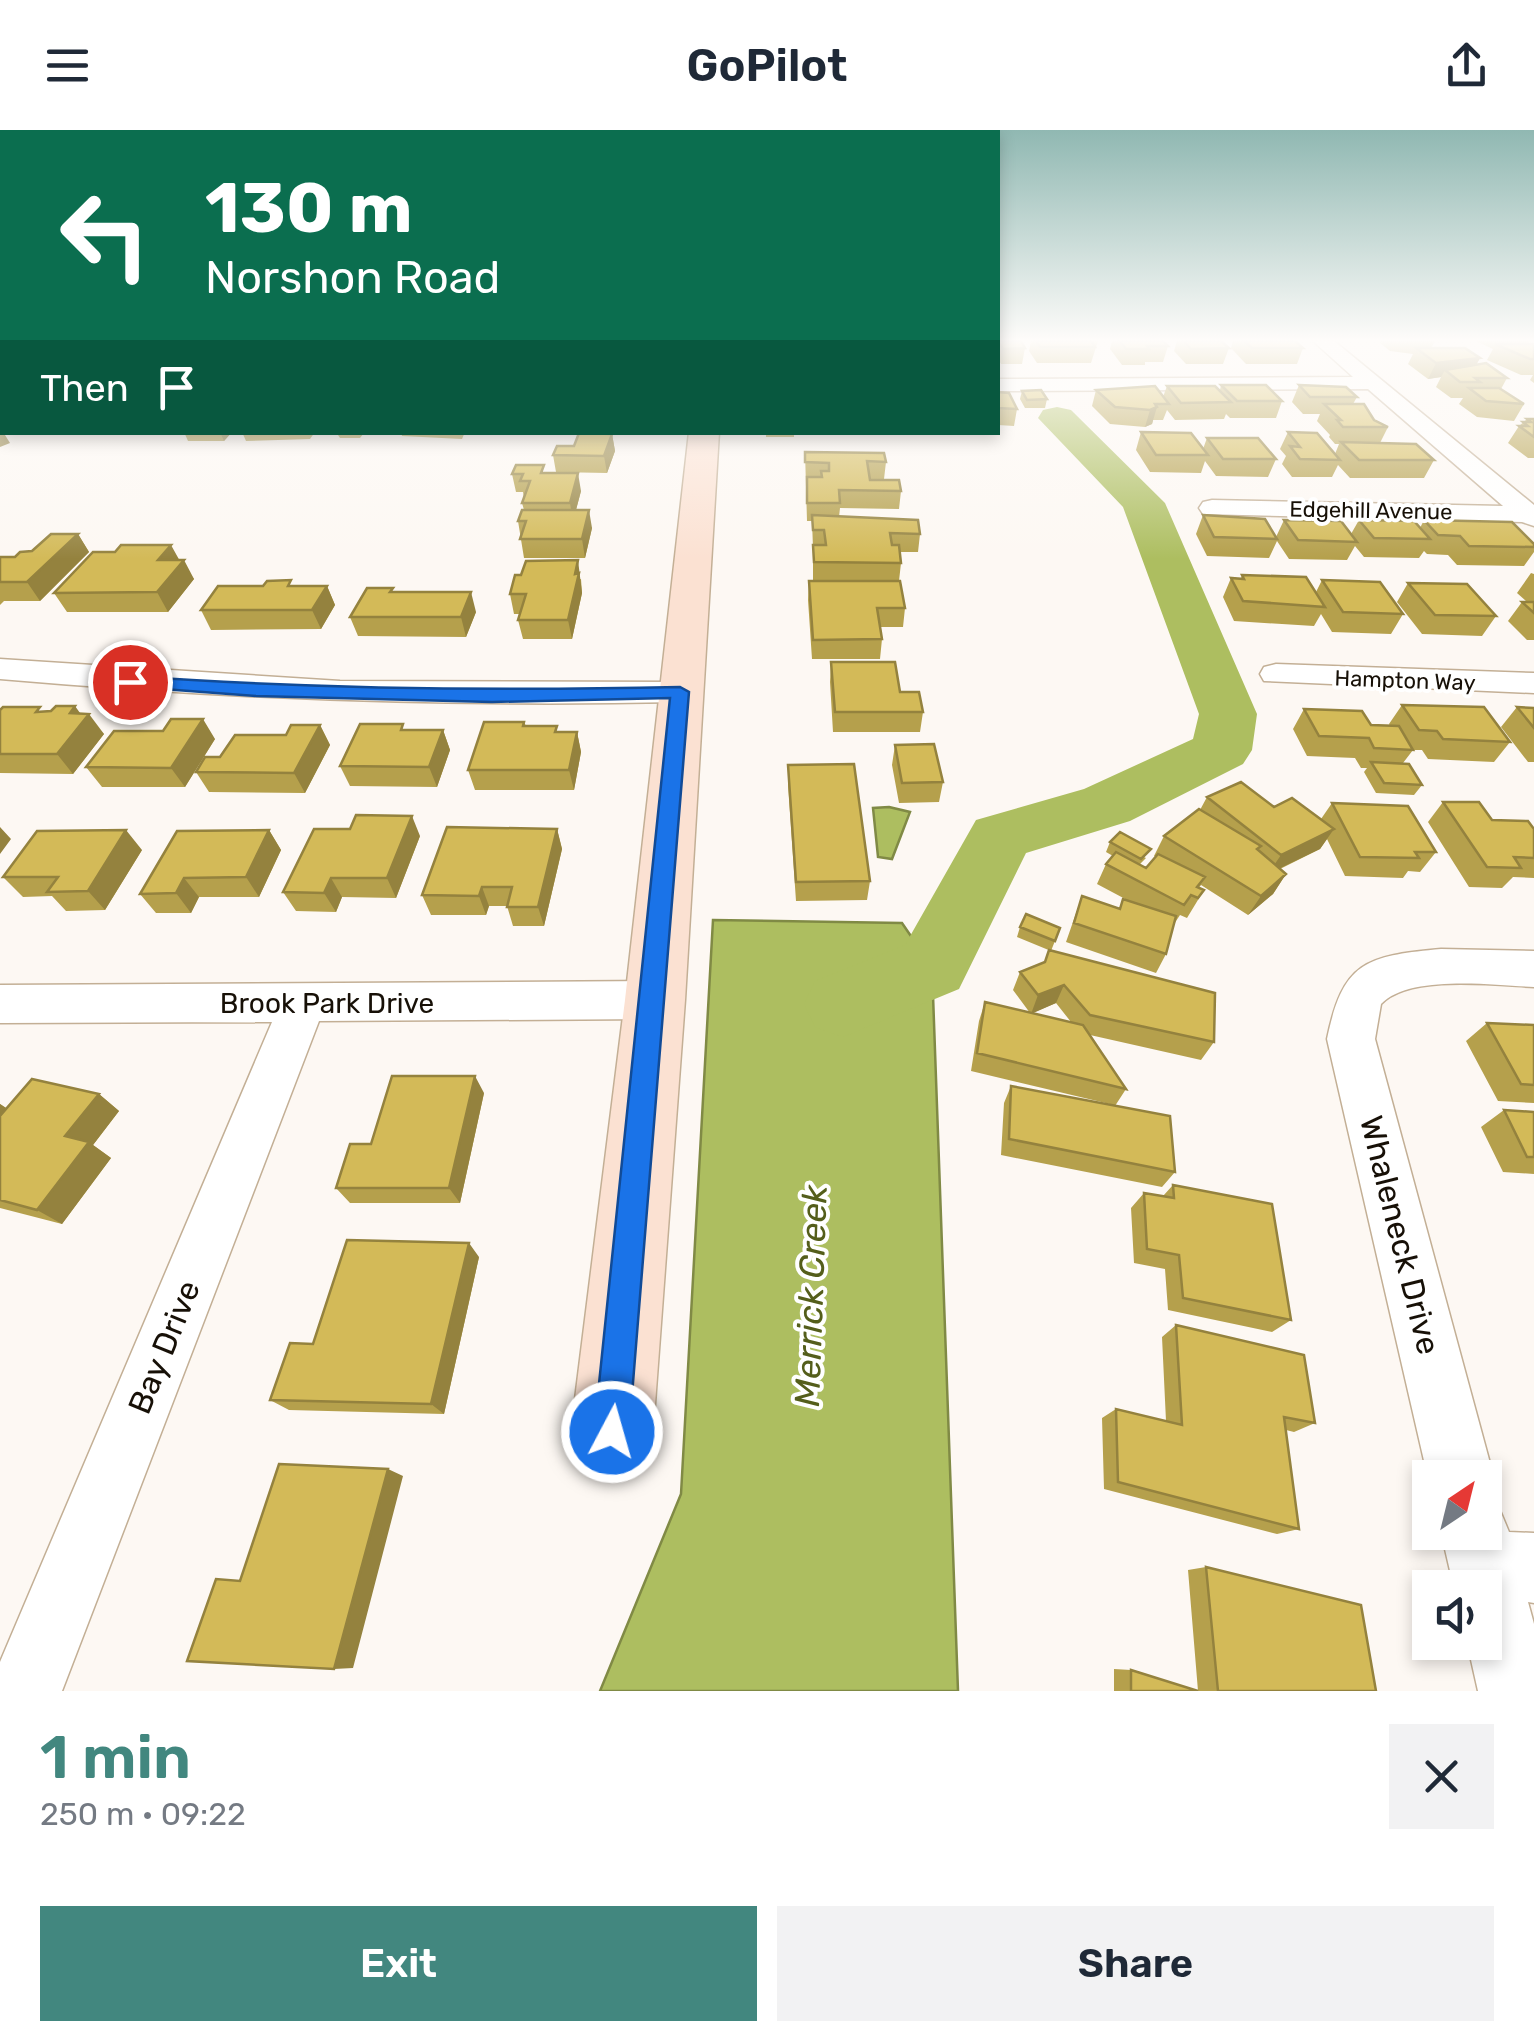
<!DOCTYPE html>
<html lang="en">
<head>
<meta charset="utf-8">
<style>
	body { margin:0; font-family:Rubik,sans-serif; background:#f2f2f3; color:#1f2937; height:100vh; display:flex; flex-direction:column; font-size:38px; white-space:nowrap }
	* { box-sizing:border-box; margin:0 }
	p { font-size:32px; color:#747a83 }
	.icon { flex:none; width:55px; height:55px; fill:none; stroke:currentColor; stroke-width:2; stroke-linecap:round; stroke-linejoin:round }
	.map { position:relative; height:1561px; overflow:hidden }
	.side { display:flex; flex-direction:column; background:#fff; flex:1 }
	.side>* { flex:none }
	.guide { position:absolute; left:0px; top:0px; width:1000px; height:305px; box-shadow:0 5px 15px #0003; background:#0b6e4f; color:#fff; overflow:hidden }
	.needle { width:65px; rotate:35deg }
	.fabs { position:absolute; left:1412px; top:1330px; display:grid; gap:20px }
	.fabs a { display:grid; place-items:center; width:90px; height:90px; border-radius:0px; background:#fff; box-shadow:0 5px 15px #0003; font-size:50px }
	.pin { position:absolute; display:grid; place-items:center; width:85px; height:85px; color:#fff; margin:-42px; border:5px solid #fff; border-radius:50%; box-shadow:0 2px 10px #0007 }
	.me { position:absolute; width:110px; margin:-55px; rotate:6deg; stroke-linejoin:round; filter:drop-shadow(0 0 8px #0008) }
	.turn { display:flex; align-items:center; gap:35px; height:210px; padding:0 40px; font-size:45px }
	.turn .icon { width:130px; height:130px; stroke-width:2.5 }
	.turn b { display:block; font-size:70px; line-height:85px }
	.then { display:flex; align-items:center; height:95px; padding:0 40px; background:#0003; gap:20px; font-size:38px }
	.round { display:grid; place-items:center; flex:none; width:105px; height:105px; border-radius:0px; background:#f2f2f3 }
	.head { display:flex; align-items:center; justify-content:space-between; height:170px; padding:0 40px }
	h1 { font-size:60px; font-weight:600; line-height:75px; color:#42877f }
	.primary-button { display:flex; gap:20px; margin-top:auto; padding:20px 40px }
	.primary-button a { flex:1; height:115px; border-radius:0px; background:#42877f; color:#fff; font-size:40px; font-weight:600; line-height:115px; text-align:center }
	.primary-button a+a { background:#f2f2f3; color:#1f2937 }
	header { display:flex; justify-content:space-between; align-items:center; height:130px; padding:0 40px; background:#fff; font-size:45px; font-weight:600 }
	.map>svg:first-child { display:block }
	.water { fill:#adbe60; stroke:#808a45; stroke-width:2.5 }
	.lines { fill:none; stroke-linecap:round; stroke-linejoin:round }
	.river { fill:#adbe60; fill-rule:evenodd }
	.street-casing { stroke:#c3af95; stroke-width:3 }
	.secondary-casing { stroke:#c3af95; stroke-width:3 }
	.street { fill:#fff; fill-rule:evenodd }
	.secondary { fill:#fbe1d2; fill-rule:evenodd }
	.wall { fill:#b5a04c; fill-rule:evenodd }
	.shaded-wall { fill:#94823e }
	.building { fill:#d3ba58; stroke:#94823e; stroke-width:2.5 }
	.route { fill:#1a73e8; stroke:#114b97; stroke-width:2.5 }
	.labels { text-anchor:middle; stroke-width:8; stroke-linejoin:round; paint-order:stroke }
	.far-street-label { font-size:22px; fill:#171007; stroke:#fff }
	.street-label { font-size:28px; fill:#171007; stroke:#fff }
	.near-street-label { font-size:32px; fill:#171007; stroke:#fff }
	.near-water-label { font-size:35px; font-style:italic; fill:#545e1b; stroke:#fff }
</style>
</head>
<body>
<header><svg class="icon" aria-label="menu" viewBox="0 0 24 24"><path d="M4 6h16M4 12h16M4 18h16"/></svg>GoPilot<svg class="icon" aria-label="share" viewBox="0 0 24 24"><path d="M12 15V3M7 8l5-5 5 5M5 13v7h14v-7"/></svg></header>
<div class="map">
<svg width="1534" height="1561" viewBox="0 0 1534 1561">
	<rect width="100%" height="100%" fill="#fdf8f3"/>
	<path class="water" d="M889,677l21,5 -18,47 -14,-2 -5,-49z
		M713,790l189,3 30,44 26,724h-358l81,-197z"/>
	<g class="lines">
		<path class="river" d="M1057,277l14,3 94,93 92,211 -5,36 -9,14 -113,57 -104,32 -67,136 -116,48 -28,-10 -11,-23 11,-23 90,-36 71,-125 108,-31 109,-50 6,-25 -76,-207 -85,-89 5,-8z"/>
		<defs>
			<path id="street" d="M1313,211h21l200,164v21l-12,-4 -319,-8 -4,-6 4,-6 9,-2 291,6 -135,-117 -370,2v-12l355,-2z
				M0,218h2v12h-2z
				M0,529l340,22 340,1 12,3 5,7 -5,7 -12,3c-227,5 -453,-3 -680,-23z
				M1276,534l258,9v20l-270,-12 -4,-7 4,-7z
				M1441,819l93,2v36c-39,-2 -125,-13 -153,17l-6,35 119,439 -9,21v-21h-55v4l-2,-4 -101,-439c16,-77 38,-83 114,-90z
				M655,851l16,5 7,14 -7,14 -16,5 -336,2 -257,670h-62v-29l272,-640 -272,1v-38z
				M1485,1372l14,6 10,24 25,1v70l-6,-1 6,22v67h-56l-11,-49h18v-54h-31l-13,-56h44z"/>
			<path id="secondary" d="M689,302h30l-34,568 -32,431 -12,29 -29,12 -29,-12 -12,-29 54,-431z"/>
		</defs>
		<use href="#street" class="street-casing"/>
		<use href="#secondary" class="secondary-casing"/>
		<use href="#street" class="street"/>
		<use href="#secondary" class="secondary"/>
	</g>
	<path class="wall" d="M998,211l27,7 -3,16h-21l-3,-5z
		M1031,211h67l-7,22h-54l-8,-12z
		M1112,211h51l5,5 -5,16h-18v3h-23l-12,-16z
		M1177,211h44l8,7 -6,16h-37l-12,-13z
		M1233,211h63l7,7 -6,16h-51l-15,-16z
		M1381,211h54l-4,7 49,10 -4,7 31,13 -6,11 23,15 -10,17 -37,-4 -18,-13 4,-6h-12l-15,-11 5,-10 -13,2 -20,-15 5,-10 -23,-3 -10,-8z
		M1476,211h54l-2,3h6v39l-4,-3 3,-5h-12l-34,-15 6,-11z
		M1221,255l61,16 -6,17h-46l-4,-4 -2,5 -49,1 -8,-10 -4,10h-10l-1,4 -7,3 -35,-3 -18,-18 4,-16 67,7 4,-11 53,4z
		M1299,255l58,12 -4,7 21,16 14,7 -8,16 54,17 -10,18h-74l-12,-13 -6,12h-40l-10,-13 4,-8 -6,-7 8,-17 47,22 4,-10h-4l-6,-7 1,-2 -13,-14 3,-7h-17l-11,-12z
		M1022,261l25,8 -2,9h-20l-5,-9z
		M998,262l19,17 -3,17 -16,-1z
		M0,263h2v17h-2z
		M1527,289h7v39h-6l-20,-15 11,-17z
		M184,302h48l-8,9h-36z
		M242,302h73l-5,7 -64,2z
		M329,302h67l-32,1 -4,5h-20l-2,-3h-8z
		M401,302h64l-3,7 -60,-3z
		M766,302h28v5h-28z
		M1141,302l62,17 4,-11 69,21 -8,18 -52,-1 -11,-15 -4,12 -51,-1 -14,-22z
		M612,304l3,17 -8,22 -51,-1 -3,-17z
		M805,322l81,10 -2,17 17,12 -2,18 -59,-1 -1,9 81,17 -2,18h-18l1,11 -2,18 6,27 -2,19h-23l2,12 -2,20h-68l-4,-59 1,-19h4v-33l-1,-27h-5z
		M546,343l35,18 -5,19 16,18 -7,30h-61l-6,-37 6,-11 -2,-7 2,-4 -1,-7h-7l-4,-18z
		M1203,385l73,22 8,-17 67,14 8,-14 61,8 4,-8 110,24v8l-10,14 -67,-1 -9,-10 -21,-1 -3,-3 -5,7 -55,-1 -9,-11 -8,14 -58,-1 -12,-18 -8,17 -62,-2 -11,-22z
		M78,404l11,18 -49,49h-36l-4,4v-48h15z
		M179,430l15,19 -26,33h-101l-13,-19z
		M1531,443l3,1v66h-7l-19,-19 14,-19h5l-10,-9z
		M1242,445l74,17 6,-12 81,34 -12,20 -59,-2 -11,-18 -7,12 -80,-5 -11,-24 8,-19 10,1z
		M581,449l1,14 -10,46h-49l-5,-19 2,-6h-6l-4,-20z
		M1408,453l88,33 -14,20 -60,-2 -25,-32z
		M327,456l8,19 -14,24 -110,1 -10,-20z
		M394,462l82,20 -10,25 -108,-1 -8,-19z
		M831,532l69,30 23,20 -3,20h-87l-3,-50z
		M1402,575l108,37 -16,20 -66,-3 -6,-9h-9l-10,13 19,22 -8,10 -38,-2 -12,-21 3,-4h-6l-6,-10 -48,-2 -14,-27 11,-20 67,16 19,1 -1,-2z
		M1517,577l17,1v54h-6l-27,-35z
		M0,580l81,4 23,20 -31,40 -73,-1z
		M524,592l2,4 32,6h19l4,20 -7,38h-99l-7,-20z
		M320,595l10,20 -25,48 -96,-1 -13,-20 24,-15 66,-22z
		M443,600l7,20 -13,37 -87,-1 -10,-20z
		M163,601l52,8 -30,48h-83l-16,-20z
		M895,615l48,37 -4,20 -40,1 -7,-38z
		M788,635l82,116 -3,19 -71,1 -8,-116z
		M1207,667l67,10 47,12 11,-16 104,49 -16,20 -12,-1 -5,7 -58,-2 -18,-37 -7,10 -40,20 6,5 -13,20 -25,21 -47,-30 -2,3 5,2 -17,28 -7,-3 -6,9 -8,30 -10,19 -90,-31 16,-46 37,13 4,-10 6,2 -32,-17 9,-20 7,-8 -7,-4 4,-10 36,16 -6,6 6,4 10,-11 -2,-1 10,-20 36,-26z
		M1443,672l49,18 42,9v49l-21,-1 -11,11 -33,-1 -41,-65z
		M557,699l5,20 -18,77h-31l-6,-20h-18l-3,9h-55l-9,-20z
		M269,700l12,20 -22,47h-60l-8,16h-35l-16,-19z
		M420,706l-24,62 -54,-1 -6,15 -40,-1 -13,-19z
		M142,720l-37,60 -39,1 -14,-15 -29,1 -20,-20z
		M1020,797l40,1 -9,23 -34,-14z
		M1044,832l170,80 -13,18 -111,-25 36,54 -11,17 60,66 -13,15 -161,-32 3,-52 7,-17 103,19 -143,-34 8,-50 6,-19 45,11 -17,-23 7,-18zM1056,873l15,19 -39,-9z
		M1487,893l47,2v78l-36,-2 -32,-60z
		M484,963l-24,110h-110l-14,-15 35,-44z
		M99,964l20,17 -26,34 18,13 -49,66 -62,-16v-104l6,4z
		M1504,980l30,2v62l-31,-2 -22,-45z
		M1173,1055l118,135 -19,12 -104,-22 -3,-41 -31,-6 -3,-55 13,-15 19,3z
		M479,1127l-35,157 -155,-4 -19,-10 43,-56z
		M1176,1195l139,98 -21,9 -8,-2 13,99 -22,5 -173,-45 -2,-71 14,-9 50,12 -4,-84z
		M1206,1437l170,124h-178l-10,-121z
		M1114,1539l17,1 67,21h-84z"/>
	<path class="shaded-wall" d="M1480,228l-9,16 -26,-4 -4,7 -13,2 8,-16z
		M1157,277l-5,17 -7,3 5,-17z
		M0,297l10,16 -10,4z
		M220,302h12l-8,9z
		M612,304l3,17 -8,22 -3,-17z
		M578,343l3,18 -8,30 -3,-18z
		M589,380l3,18 -7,30 -3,-19z
		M78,404l11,18 -49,49 -13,-19z
		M171,415l10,18 3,-3 10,19 -26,33 -11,-20 1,-32z
		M578,430l4,33 -10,46 -4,-19z
		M327,456l8,19 -14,24 -9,-19z
		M471,462l5,20 -10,25 -5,-20z
		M75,576l10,14 4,-6 15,20 -31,40 -16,-20 13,-41z
		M203,589l12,20 -30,48 -14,-19z
		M320,595l10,20 -25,48 -11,-20z
		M443,600l7,20 -13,37 -8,-20z
		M577,602l4,20 -7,38 -5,-20z
		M412,686l8,20 -24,62 -9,-20z
		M0,697l11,12 -11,15z
		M557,699l5,20 -18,77 -6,-19z
		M1334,699l-14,20 -52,25 13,-19z
		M126,700l16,20 -37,60 -17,-19z
		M269,700l12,20 -22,47 -13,-20z
		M1286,744l-13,20 -25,21 13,-19z
		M184,748l15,19 -8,16 -15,-20z
		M331,748l11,19 -6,15 -12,-19z
		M482,757l7,19 -3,9 -7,-19z
		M1064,855l-8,18 -25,11 7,-19z
		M475,946l9,17 -24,110 -11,-15z
		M99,964l20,17 -26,34 18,13 -49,66 -25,-14 28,-74z
		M0,974l6,4 -6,9z
		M469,1113l10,14 -35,157 -13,-10z
		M388,1339l15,7 -50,192 -19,1z"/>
	<path class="building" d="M998,211h23l4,7 -22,1z
		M1036,211h55l4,6h-55z
		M1120,211h43l5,5h-21l2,3h-23z
		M1184,211h37l8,7 -38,1z
		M1244,211h51l8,7h-51z
		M1495,214h39v15h-4z
		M1416,218h49l15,10 -44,5z
		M1486,233l21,15h-32l5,4h-20l-15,-12z
		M2,248v15h-2v-13z
		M1221,255h45l16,16h-45z
		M1299,255l47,2 11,10h-47z
		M1155,256l14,18h-14l2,3 -7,3 -35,-3 -19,-17z
		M1167,256h48l16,16 -50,1z
		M1469,258h30l25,16 -38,-3z
		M1041,260l6,9 -20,1 -5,-9z
		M998,262l11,1 8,16 -19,-1z
		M1324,274h40l10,16 14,7h-45l-6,-7h4z
		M1527,289h7v18l-15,-11h9l-5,-4h8z
		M1141,302l50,1 17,22h-52z
		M1288,302l29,1 23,27 -40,-1 -10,-13 10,1z
		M579,303l33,1 -8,22 -51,-1 4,-9h17z
		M1207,308h51l18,21h-53z
		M1341,312l75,2 18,16h-75z
		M805,322l79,1 2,9 -19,-1 3,19h29l2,11 -62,-1 1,13h-33v-26h15l-1,-6h8v-8l-24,-1z
		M516,335h28l-3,8h37l-8,30h-48l8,-22h-10l3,-7h-11z
		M522,380h67l-7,29h-62l6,-18h-8z
		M812,385l106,5 2,14 -30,-1 2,12h7l2,18 -87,-1 -1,-17h13l-2,-15h-11z
		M1203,385l62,4 12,20 -63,-2z
		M1284,390l57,1 16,21 -59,-2z
		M1359,390l55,1 16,18 -56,-1z
		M1424,390l88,2 22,22v3l-65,-1 -9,-10 -22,-1z
		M51,404h27l-51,48h-27v-25h15l5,-5 12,-1z
		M121,415h50l-13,15h26l-27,32 -103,1 39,-41h22z
		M578,430l-3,14 4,-1 -11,47h-50l8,-26h-16l5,-19h6l5,-14z
		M1242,445l64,2 19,30 -82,-6 -12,-23 13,1z
		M291,450l-3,6h39l-15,24h-111l17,-24h45l4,-5z
		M1322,450l58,2 23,32 -60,-2z
		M809,451h91l5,27h-28l5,31 -69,1z
		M1408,453l59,1 29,32 -61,-1z
		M367,458h26l-3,4h81l-10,25h-111z
		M1522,472h12v11z
		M831,532h64l5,30h19l4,20h-88z
		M1402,575l82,2 26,35 -67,-3 -6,-8 -18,-1z
		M56,576h19l-5,7 19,1 -32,40h-57v-44l3,-3h37l-4,5 15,-1z
		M1517,577l17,1v20z
		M1304,579l58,2 9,14 28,1 14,24 -39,-2 -5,-10 -50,-2z
		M171,589h32l-32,49 -85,-1 28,-36h49z
		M484,592h40l-1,4h34l-2,6h22l-8,38h-101z
		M360,594h43l-2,6h42l-14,37 -89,-1z
		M291,595h29l-26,48 -98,-1 9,-15h15l15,-22h51z
		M934,614l9,38 -41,1 -7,-38z
		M1371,632l38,2 13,21 -38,-2z
		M854,634l16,117 -74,1 -8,-117z
		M1241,652l33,25 18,-9 42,31 -53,26 -74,-58z
		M1443,672h36l13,18 36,1 6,8v29l-20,-1 7,11 -34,-1z
		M1332,673l76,3 28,46h-21l4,6 -59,-1z
		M1199,679l62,37 -4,3 29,25 -25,22 -97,-60z
		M356,685l56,1 -25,62h-56l-7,15 -41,-1 31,-63h36z
		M447,697l110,2 -19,78h-31l5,-20h-30l-3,9 -57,-1z
		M126,700l-38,61 -41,1 11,-15h-55l34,-46z
		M269,700l-23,47 -62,1 -8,15 -36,1 37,-63z
		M1120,702l31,17 -10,10 -31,-17z
		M1116,722l30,16 12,-14 47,23 -8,10 7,3 -6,8 -7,-3 -7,10 -78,-41z
		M1082,766l38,13 3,-10 53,17 -10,38 -92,-31z
		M1026,784l34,14 -5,13 -35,-14z
		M1049,820l166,43 -1,49 -124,-27 -26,-30 -26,10 -18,-23 25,-10z
		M985,872l98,23 43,64 -149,-36z
		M1487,893l47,2v60l-13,-1z
		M392,946h83l-26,112h-113l14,-44h21z
		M32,949l67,15 -34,42 24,6 -52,68 -37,-10v-84z
		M1011,956l159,30 5,56 -166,-33z
		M1504,980l30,2v45h-7z
		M1173,1055l99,19 19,116 -108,-22 -4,-43 -32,-6 -3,-56 30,5z
		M347,1110l122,3 -38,161 -161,-4 20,-57 23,1z
		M1176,1195l128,30 11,68 -31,-6 15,112 -181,-47 -2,-73 66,16z
		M279,1334l109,5 -54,200 -147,-8 29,-82 24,2z
		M1206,1437l155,38 15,86h-158z
		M1131,1540l67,21h-67z"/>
	<linearGradient id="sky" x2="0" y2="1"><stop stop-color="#90b8b2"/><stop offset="0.49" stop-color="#fefcfa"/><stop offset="1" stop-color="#fefcfa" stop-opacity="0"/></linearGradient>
	<rect width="1534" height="429" fill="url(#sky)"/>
	<path class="route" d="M130,546c183,13 366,15 550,11l9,5 -60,740 -5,12 -12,5 -13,-5 -5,-12 76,-734 -178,4 -236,-6 -133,-10 -2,-4z"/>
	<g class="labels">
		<g class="far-street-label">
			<text transform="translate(1371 380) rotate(1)" y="8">Edgehill Avenue</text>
			<text transform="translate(1405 550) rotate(2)" y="8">Hampton Way</text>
		</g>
		<g class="street-label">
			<text x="327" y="883">Brook Park Drive</text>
		</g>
		<g class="near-street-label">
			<text transform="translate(1400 1105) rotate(76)" y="11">Whaleneck Drive</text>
			<text transform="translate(164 1217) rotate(-68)" y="11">Bay Drive</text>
		</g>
		<g class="near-water-label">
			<text transform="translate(811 1166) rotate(-88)" y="12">Merrick Creek</text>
		</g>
	</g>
</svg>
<div class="fabs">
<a><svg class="needle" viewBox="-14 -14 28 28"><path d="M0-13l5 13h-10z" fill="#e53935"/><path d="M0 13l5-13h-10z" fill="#747a83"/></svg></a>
<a><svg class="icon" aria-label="sound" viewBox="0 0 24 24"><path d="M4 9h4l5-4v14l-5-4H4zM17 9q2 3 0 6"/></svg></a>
</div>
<div class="pin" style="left:130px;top:552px;background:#d93025"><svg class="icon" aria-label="arrive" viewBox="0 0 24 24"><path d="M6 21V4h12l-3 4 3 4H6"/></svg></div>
<svg class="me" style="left:612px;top:1302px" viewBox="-20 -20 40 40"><circle r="17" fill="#1a73e8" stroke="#fff" stroke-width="3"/><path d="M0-11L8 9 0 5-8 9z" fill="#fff"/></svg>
<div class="guide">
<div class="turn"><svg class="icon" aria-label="left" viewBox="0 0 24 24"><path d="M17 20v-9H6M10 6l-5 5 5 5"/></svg><div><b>130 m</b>Norshon Road</div></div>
<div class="then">Then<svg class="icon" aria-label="arrive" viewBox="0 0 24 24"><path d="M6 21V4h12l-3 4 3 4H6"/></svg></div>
</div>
</div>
<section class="side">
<div class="head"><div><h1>1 min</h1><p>250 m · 09:22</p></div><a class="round"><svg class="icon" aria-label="close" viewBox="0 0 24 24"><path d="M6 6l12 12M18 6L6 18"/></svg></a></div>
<div class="primary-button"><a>Exit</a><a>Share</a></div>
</section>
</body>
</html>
